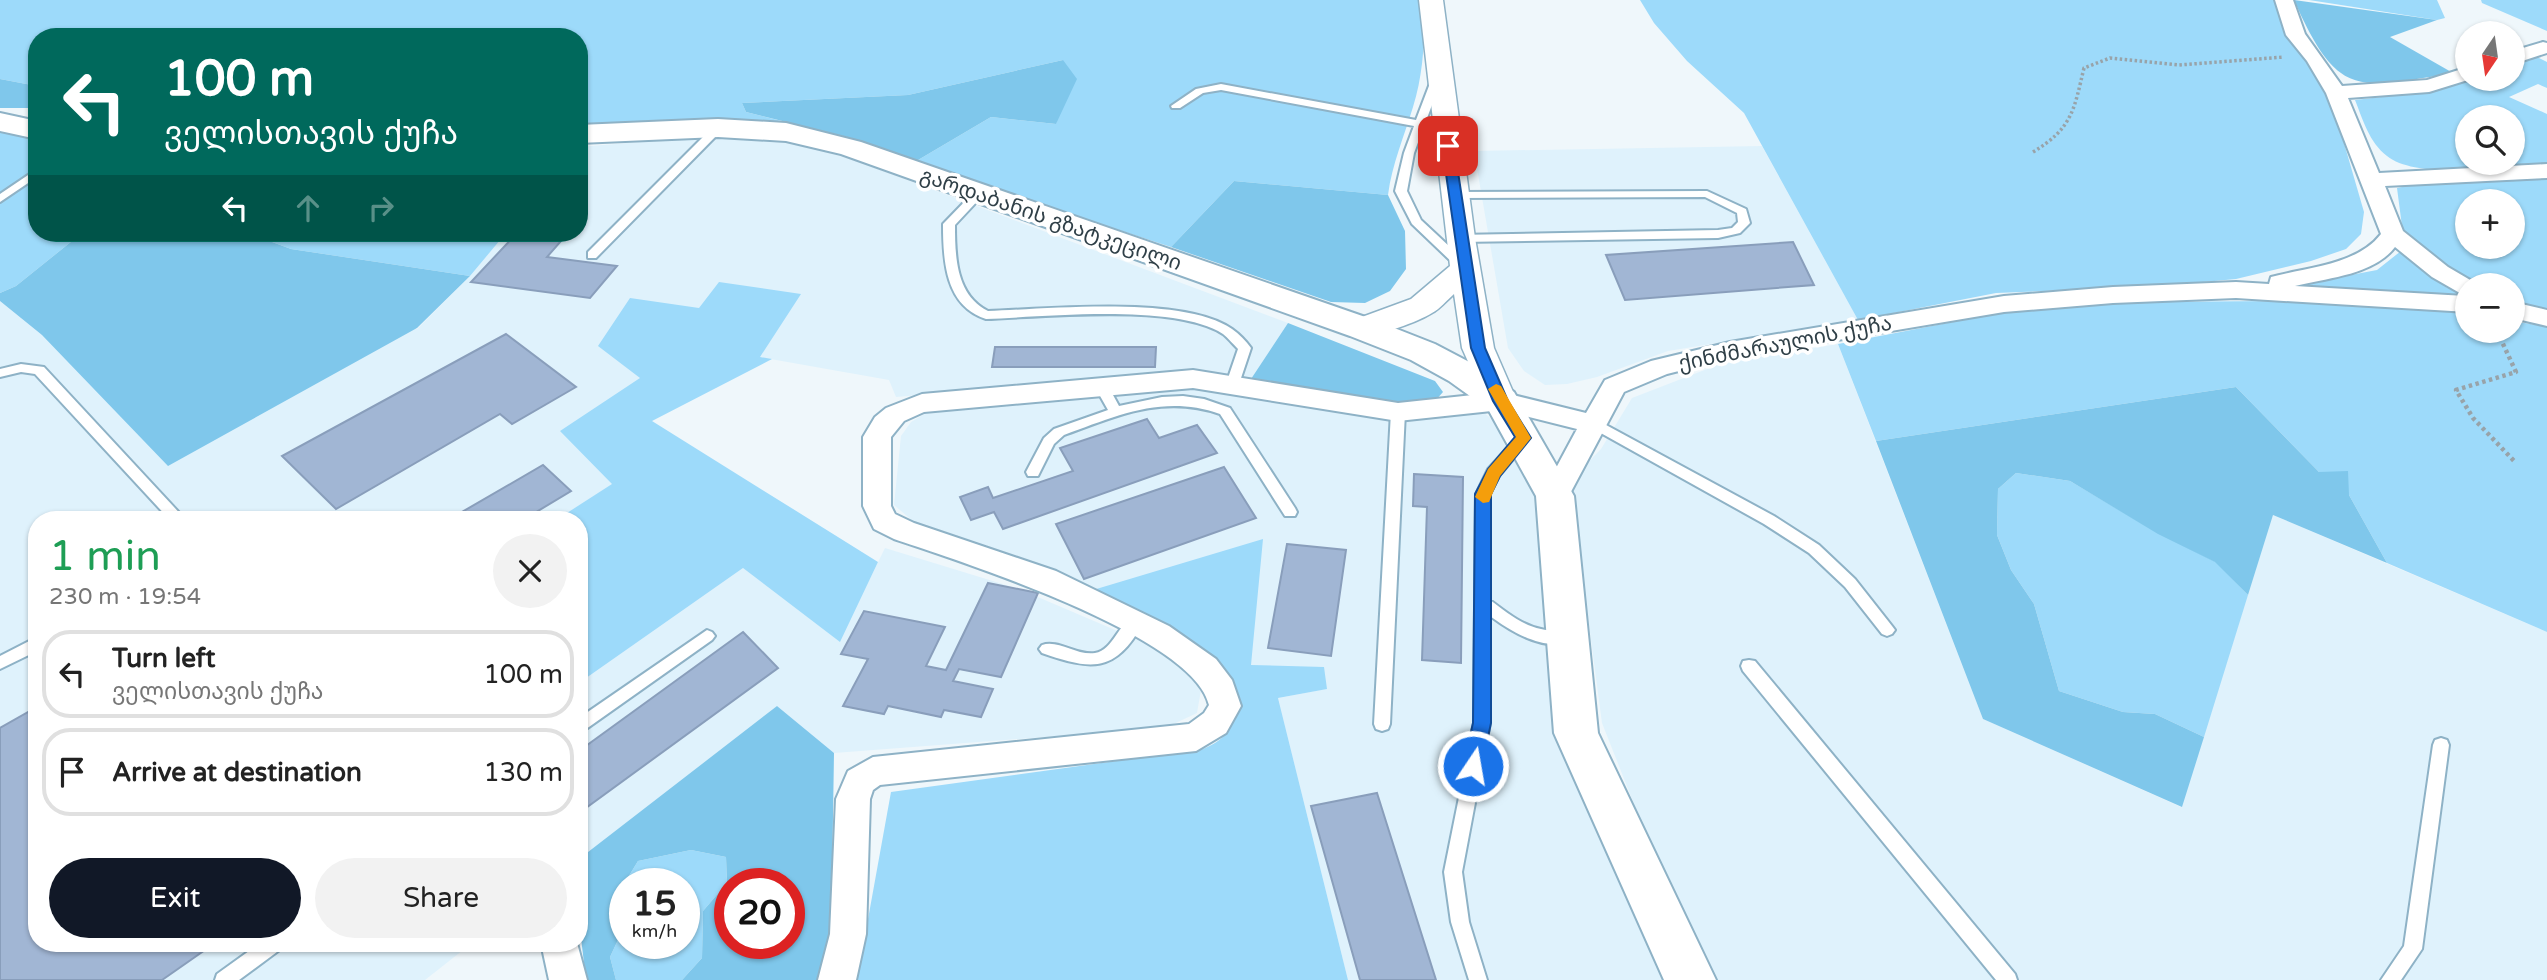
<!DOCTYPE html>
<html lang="en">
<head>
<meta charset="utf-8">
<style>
	body { margin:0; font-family:"Varela Round","Noto Sans Georgian",sans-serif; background:#f2f2f2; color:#222; height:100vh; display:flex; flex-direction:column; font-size:26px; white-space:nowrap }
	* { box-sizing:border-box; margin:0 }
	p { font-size:23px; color:#767676 }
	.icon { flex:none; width:38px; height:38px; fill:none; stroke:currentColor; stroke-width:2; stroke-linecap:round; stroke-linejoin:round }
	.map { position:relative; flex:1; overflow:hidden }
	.drawer { position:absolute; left:28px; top:511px; width:560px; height:441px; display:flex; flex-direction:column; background:#fff; border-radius:28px; box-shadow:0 2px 5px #0004 }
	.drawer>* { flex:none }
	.hud { position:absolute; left:28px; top:28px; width:560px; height:214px; border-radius:28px; box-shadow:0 2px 5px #0004; background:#00695c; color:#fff; overflow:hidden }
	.needle { width:46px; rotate:193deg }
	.fabs { position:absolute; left:2455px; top:21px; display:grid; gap:14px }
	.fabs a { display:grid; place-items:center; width:70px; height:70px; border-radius:50%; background:#fff; box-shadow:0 2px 5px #0004; font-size:35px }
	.speed { position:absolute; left:609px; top:868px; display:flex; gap:14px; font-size:35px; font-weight:700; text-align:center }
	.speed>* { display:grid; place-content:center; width:91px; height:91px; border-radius:50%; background:#fff; box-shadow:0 2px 5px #0004; line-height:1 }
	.speed small { font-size:18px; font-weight:400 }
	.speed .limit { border:10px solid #d22; background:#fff; color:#111 }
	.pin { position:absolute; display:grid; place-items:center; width:60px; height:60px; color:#fff; margin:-30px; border-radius:14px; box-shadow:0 4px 10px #0006 }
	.me { position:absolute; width:77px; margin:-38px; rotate:12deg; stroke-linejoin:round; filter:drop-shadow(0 0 5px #0008) }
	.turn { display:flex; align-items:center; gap:24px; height:147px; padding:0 21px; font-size:32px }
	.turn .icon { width:91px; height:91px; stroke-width:2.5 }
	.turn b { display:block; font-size:49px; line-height:60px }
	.lanes { display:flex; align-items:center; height:66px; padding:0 21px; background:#0003; justify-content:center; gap:35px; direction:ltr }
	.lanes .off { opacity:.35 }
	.round { display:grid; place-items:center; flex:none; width:74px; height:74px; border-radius:37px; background:#f2f2f2 }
	.head { display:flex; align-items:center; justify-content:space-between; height:119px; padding:0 21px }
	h1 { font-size:42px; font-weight:600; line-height:52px; color:#1e9e55 }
	.primary-button { display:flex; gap:14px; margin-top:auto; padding:14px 21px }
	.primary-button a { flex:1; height:80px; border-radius:42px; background:#111827; color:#fff; font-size:28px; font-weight:600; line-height:80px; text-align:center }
	.primary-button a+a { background:#f2f2f2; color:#222 }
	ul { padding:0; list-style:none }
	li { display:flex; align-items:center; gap:21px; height:88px; margin:0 14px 10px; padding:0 7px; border:4px solid #e0e0e0; border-radius:28px }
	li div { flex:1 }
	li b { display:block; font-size:26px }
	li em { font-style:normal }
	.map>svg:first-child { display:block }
	.built { fill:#dff2fc }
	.green { fill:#9ddafa; fill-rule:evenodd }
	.forest { fill:#7fc7eb; fill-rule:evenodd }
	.building { fill:#a1b6d4; stroke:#899ebb; stroke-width:2 }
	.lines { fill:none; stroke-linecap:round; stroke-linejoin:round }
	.service-casing { stroke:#8eb2c6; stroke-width:4 }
	.minor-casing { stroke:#8eb2c6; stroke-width:4 }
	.tertiary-casing { stroke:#8eb2c6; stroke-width:3 }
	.secondary-casing { stroke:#8eb2c6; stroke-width:4 }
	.path-far1 { stroke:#98a3a9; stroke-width:3.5; stroke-dasharray:2.5 2.5; stroke-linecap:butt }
	.path { stroke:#98a3a9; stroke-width:4.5; stroke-dasharray:3.5 3.5; stroke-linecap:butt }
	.service { fill:#fff; fill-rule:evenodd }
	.minor { fill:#fff; fill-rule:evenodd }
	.tertiary { fill:#fff; fill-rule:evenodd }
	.secondary { fill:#fff; fill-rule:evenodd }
	.route { fill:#1a73e8; stroke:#114b97; stroke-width:2 }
	.slow { fill:#f59e0b }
	.labels { text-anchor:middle; stroke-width:7; stroke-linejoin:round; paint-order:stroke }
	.street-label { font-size:21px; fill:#304048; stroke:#fff }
</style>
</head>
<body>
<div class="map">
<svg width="2547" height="980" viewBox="0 0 2547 980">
	<rect width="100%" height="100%" fill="#eff7fb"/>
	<path class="built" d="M723,135l29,2 62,11 48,15 426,160 -37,56 -66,-7 -289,25 -7,-17 -130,-23 -60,-49 -58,70 -28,106 -57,36h-519v423h435l-47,37h-425v-679l42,34 375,-6 53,-53 36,-43h73v-86z
		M1762,146l96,174 -190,31 -71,26 -30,7 -22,1 -21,-14 -16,-23 -34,-197z
		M1838,344l145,375 198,88 92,-292 274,117v348h-830l-72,-148 -43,-109 -32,-242 31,-32 31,-51 88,-34z
		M1191,387l291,24 18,15 31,42 28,273 111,239h-322l-70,-282 48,-9 -75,-23 -158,-76 -179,-68 -20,-17 7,-69 10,-14 20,-12z
		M885,548l134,41 136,58 36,27 10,16 -4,23 -32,15 -331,25 -57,-47 -198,153v-176l164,-115 96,73z"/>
	<path class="green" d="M0,0h1424c1,36 0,72 -11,107 -9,30 -21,57 -25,88l-154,-14 -63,66 -258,-84 78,-46 65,7 7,-64 -155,35 -166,8 4,9 47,12 -79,-3 -135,6v-90h-542v49l-37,-7z
		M1640,0h635l12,35 19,22 29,55 29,100 -3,22 -15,15 -35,12 -75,18 -76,7 -164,7 -138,27 -114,-207 -57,-52 -33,-38z
		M2309,0h128l8,18 -8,2z
		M2481,0h66v31l-65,-28z
		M2537,57l10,5v26l-9,-4 -29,13 38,17v50c-39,2 -129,17 -160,-8 -18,-14 -24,-36 -32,-56l78,-9 43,-12h37v-13zM2468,117h45v46h-45z
		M0,132l37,7v94h45l-66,53 -16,7z
		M2547,177v134l-34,-11v-15h-31l-51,-28 -28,-23 -6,-46 30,-6zM2468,201h45v46h-45z
		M248,233h258l-36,43 -179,-27z
		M2401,251l45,36 21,8 1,3 -191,-9 100,-19z
		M719,282l82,12 -41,63 12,2 -120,62 226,141 -38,80 -97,-74 -164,115v-163h-23l56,-36 -52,-53 80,-53 -42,-32 32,-48 69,10z
		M2283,301l164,9 20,3 1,18h45v-10l34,6v305l-160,-69 -38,-68 -30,-23 -83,-85 -360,54 -38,-97 167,-32 120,-10z
		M2016,473l54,8 88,52 58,29 32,33 -44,142 -49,-23 -32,-2 -64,-21 -25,-87 -23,-34 -14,-35 1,-46z
		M1263,539l-12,126 73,2 3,22 -49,9 70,282h-491l34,-188 312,-43c25,-10 30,-23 35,-49l-145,-110z
		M691,850l35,7 1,26 -24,28 -1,47 -20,22h-66l-6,-23 15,-32v18h59v-59h-59v31l-4,-26 17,-28z"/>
	<path class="forest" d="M2294,0l143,20 -47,17 63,36c-97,16 -115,26 -159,-73z
		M1063,60l14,19 -21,45 -65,-7 -78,46 -66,-26 -101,-25 -4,-9 166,-8z
		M0,79l37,7v18l-6,4h-31z
		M1234,181l154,14 17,36 1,38 -16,22 -25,12 -34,-1 -160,-55z
		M82,233h166l43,16 179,27 -53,52 -249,138 -126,-131 -42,-34v-8l16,-7z
		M1288,323l147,58 8,11 -8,9 -39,4 -145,-26z
		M2236,387l83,85 29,-1 1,24 38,68 -114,-48 -25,80 -33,-33 -57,-28 -88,-53 -54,-8 -18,16 -1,46 14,35 23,34 25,87 64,21 32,2 49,23 -22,70 -199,-88 -107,-278z
		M777,706l57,47 -3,191 -12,36h-137l20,-22 1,-47 24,-28 -1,-26 -35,-7 -53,11 -17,28 4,36 -15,32 6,23h-30l-7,-59v-62zM730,884h59v59h-59z"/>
	<path class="building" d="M517,233h51l-21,24 70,9 -27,32 -119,-16z
		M1793,242l21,43 -189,15 -19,-45z
		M506,334l70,53 -64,37 -12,-10 -164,95 -54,-53z
		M995,347h161l-1,20h-163z
		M1147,419l12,19 38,-13 20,28 -214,76 -9,-17 -23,8 -11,-23 28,-10 5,11 80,-27 -13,-23z
		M543,465l28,26 -48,29h-64l-4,-4z
		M1224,467l32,51 -172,61 -28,-55z
		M1414,474l49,3 -2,186 -39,-3 5,-153 -14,-1z
		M1287,544l59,6 -15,106 -63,-8z
		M988,583l50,10 -37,84 -42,-8 -6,12 40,8 -12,28 -37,-7 -3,7 -53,-11 -4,8 -41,-8 25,-47 -27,-5 23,-43 81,16 -19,39 20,4z
		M743,632l35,36 -199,145v-62z
		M37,707v236h178l-53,37h-162v-252z
		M1377,793l59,187h-76l-49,-174z"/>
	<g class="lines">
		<defs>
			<path id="service" d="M1437,75l5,3 -28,75 -7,38 14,29 44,41v6h-8l-45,-43 -17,-33 9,-38 10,-27 -193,-36 -18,3 -23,15h-8l-1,-2 25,-17 25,-5 195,36 16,-42z
				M718,125l4,1v4l-126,128h-8v-6l126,-126z
				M37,169v8l-37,25v-8z
				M978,191l6,3 -29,31c0,32 1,70 33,86 59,-2 196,-16 244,18 7,5 14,12 19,19l-13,39h-10l-2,-3 12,-35c-5,-5 -10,-11 -15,-15 -48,-31 -179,-17 -237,-15 -41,-13 -43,-59 -43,-95l31,-32z
				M1707,191l39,18 4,14 -10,10 -22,5 -258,4 -6,-4 2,-3 262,-5 14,-2 6,-6 -1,-9 -32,-16 -251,1 -6,-3 6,-3z
				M21,364l23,3 142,153h-16l-135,-146 -14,-2 -21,5v-8z
				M1102,383l5,1 12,22 43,-9 21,-1 21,3 26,9 65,100 2,4 -2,4h-10l-65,-102c-57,-20 -103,2 -156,21l-10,9 -16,32h-10l-2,-4 18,-34 10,-9 54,-19 -13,-23z
				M1398,407l7,5 -15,312 -2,5 -6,2 -6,-2 -2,-5 17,-312z
				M1595,419l179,97 45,29 36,34 37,47 3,4 -3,4 -5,2 -5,-2 -37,-47 -36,-34 -45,-29 -174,-97 -2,-3 2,-3z
				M1523,434l7,5 -31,37 -9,18v106c15,11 31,25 51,29 9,2 19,2 28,5l3,4 -3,4c-26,9 -59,-11 -79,-26v107l-28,149 7,50 18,58h-18l-18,-58 -7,-50 30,-149 2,-229 12,-25 30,-33z
				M1135,617l5,2 3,4c-28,51 -52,47 -101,30l-3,-4 3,-4c16,-6 35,11 53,8 19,-3 23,-31 40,-36z
				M707,630l5,2 3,4 -3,4 -133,94v-16z
				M37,637v14l-37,18v-13z
				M1749,660l6,1 260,313 2,6h-21l-253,-309 -2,-5 2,-5z
				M2441,738l6,2 2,5 -27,204 -21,31h-20l23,-34 29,-201 2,-5z
				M260,943h24l-3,6 -42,31h-24l2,-6z"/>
			<path id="minor" d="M2275,0h18l12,34 37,52 85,-6 41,-13v12h3l-42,13 -81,6 31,75 168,-9v14l-162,8 18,45 45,36 29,17 -9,1v27l-232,-14 -123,5 -109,9 -274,46 -63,16 -43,18 -59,111 -10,3 -10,-3 -4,-7 36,-67 -76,-19 -103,11 -205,-33 -269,24 -20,9 -13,16v69l4,8 19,9 142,48 113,55 47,33 16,21 9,26 -15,27 -30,18 -316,34 -7,5 -3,9 -4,135 -10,46h-38l12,-46 6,-135 12,-28 25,-14 316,-33 15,-11 5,-8c-16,-70 -250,-144 -315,-166l-20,-10 -11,-23v-69l12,-20 11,-9 36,-14 271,-24 205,33 103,-11 85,21 19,-33 46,-19 79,-19 274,-46 109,-9 123,-5 33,2 2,-7c37,-10 86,-12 110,-43l-55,-141 -19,-32 -21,-26zM2395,247l37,30 33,19 -170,-10c32,-8 79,-11 100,-39z
				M2543,42l4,1v10l-34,11v-13z
				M2513,302l34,8v16l-34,-8z
				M541,943h36l10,37h-38z"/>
			<path id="tertiary" d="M1419,0h24l32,238 19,110 23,53 -4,8 -12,3 -12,-3 -27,-61 -8,-54c-7,6 -14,15 -22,19 -16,10 -63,27 -81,22l-5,-7 5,-7 60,-22 39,-33z"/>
			<path id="secondary" d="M0,113l37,8v18l-37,-8z
				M718,119l68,4 75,19 513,178 61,24 40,21 39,27 60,104 24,237 118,247h-52l-110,-247 -18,-237 -48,-87 -39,-28 -38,-21 -61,-24 -509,-182 -55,-13 -68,-4 -139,6v-18z"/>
		</defs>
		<use href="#service" class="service-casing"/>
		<use href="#minor" class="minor-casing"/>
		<use href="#tertiary" class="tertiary-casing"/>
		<use href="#secondary" class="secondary-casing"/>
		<path class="path-far1" d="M2033,152c40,-24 41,-43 51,-84l26,-10 69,7 105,-8"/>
		<path class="path" d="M2497,331l19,41 -60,18 17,28 43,45"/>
		<use href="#service" class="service"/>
		<use href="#minor" class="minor"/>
		<use href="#tertiary" class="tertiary"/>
		<use href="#secondary" class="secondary"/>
	</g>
	<path class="route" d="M1448,143l6,3 31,202 23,53 23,37 -31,38 -9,18v229l-9,43 -3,6h-13l-3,-6 10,-43 2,-229 13,-25 27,-32 -22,-36 -22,-53 -29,-202z"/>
	<path class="slow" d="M1496,384l5,2 30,52 -31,38 -11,26 -6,1 -8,-6 13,-28 28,-32 -28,-48z"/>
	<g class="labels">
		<g class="street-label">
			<text transform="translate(1051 219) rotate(19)" y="7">გარდაბანის გზატკეცილი</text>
			<text transform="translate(1785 343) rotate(-11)" y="7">ქინძმარაულის ქუჩა</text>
		</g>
	</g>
</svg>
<div class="fabs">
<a><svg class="needle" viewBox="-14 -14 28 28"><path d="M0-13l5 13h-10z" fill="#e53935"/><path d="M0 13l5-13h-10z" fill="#767676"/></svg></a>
<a><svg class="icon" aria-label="search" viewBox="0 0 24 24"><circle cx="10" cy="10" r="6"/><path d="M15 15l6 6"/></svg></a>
<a>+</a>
<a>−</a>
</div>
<div class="speed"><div>15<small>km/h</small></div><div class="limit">20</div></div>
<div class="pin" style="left:1448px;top:146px;background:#d93025"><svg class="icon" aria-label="arrive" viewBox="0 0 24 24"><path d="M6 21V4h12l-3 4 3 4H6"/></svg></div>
<svg class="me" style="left:1473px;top:766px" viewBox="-20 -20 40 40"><circle r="17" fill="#1a73e8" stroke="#fff" stroke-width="3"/><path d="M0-11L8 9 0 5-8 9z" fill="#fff"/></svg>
<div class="hud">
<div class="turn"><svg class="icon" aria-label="left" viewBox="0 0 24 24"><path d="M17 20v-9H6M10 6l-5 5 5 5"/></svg><div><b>100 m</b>ველისთავის ქუჩა</div></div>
<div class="lanes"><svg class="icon" aria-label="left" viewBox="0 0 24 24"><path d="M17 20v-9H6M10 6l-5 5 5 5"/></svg><svg class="icon off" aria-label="ahead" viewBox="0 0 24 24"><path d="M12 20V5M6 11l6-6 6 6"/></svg><svg class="icon off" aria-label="right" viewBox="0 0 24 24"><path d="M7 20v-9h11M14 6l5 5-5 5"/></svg></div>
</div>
<section class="drawer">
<div class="head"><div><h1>1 min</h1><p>230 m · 19:54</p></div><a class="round"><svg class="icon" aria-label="close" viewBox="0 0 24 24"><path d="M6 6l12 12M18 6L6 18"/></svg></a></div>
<ul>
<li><svg class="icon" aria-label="left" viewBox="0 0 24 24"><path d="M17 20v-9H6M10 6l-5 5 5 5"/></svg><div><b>Turn left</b><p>ველისთავის ქუჩა</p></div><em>100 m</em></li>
<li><svg class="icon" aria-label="arrive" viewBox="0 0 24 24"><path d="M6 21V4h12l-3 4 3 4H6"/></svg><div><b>Arrive at destination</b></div><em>130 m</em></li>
</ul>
<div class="primary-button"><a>Exit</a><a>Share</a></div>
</section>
</div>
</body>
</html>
